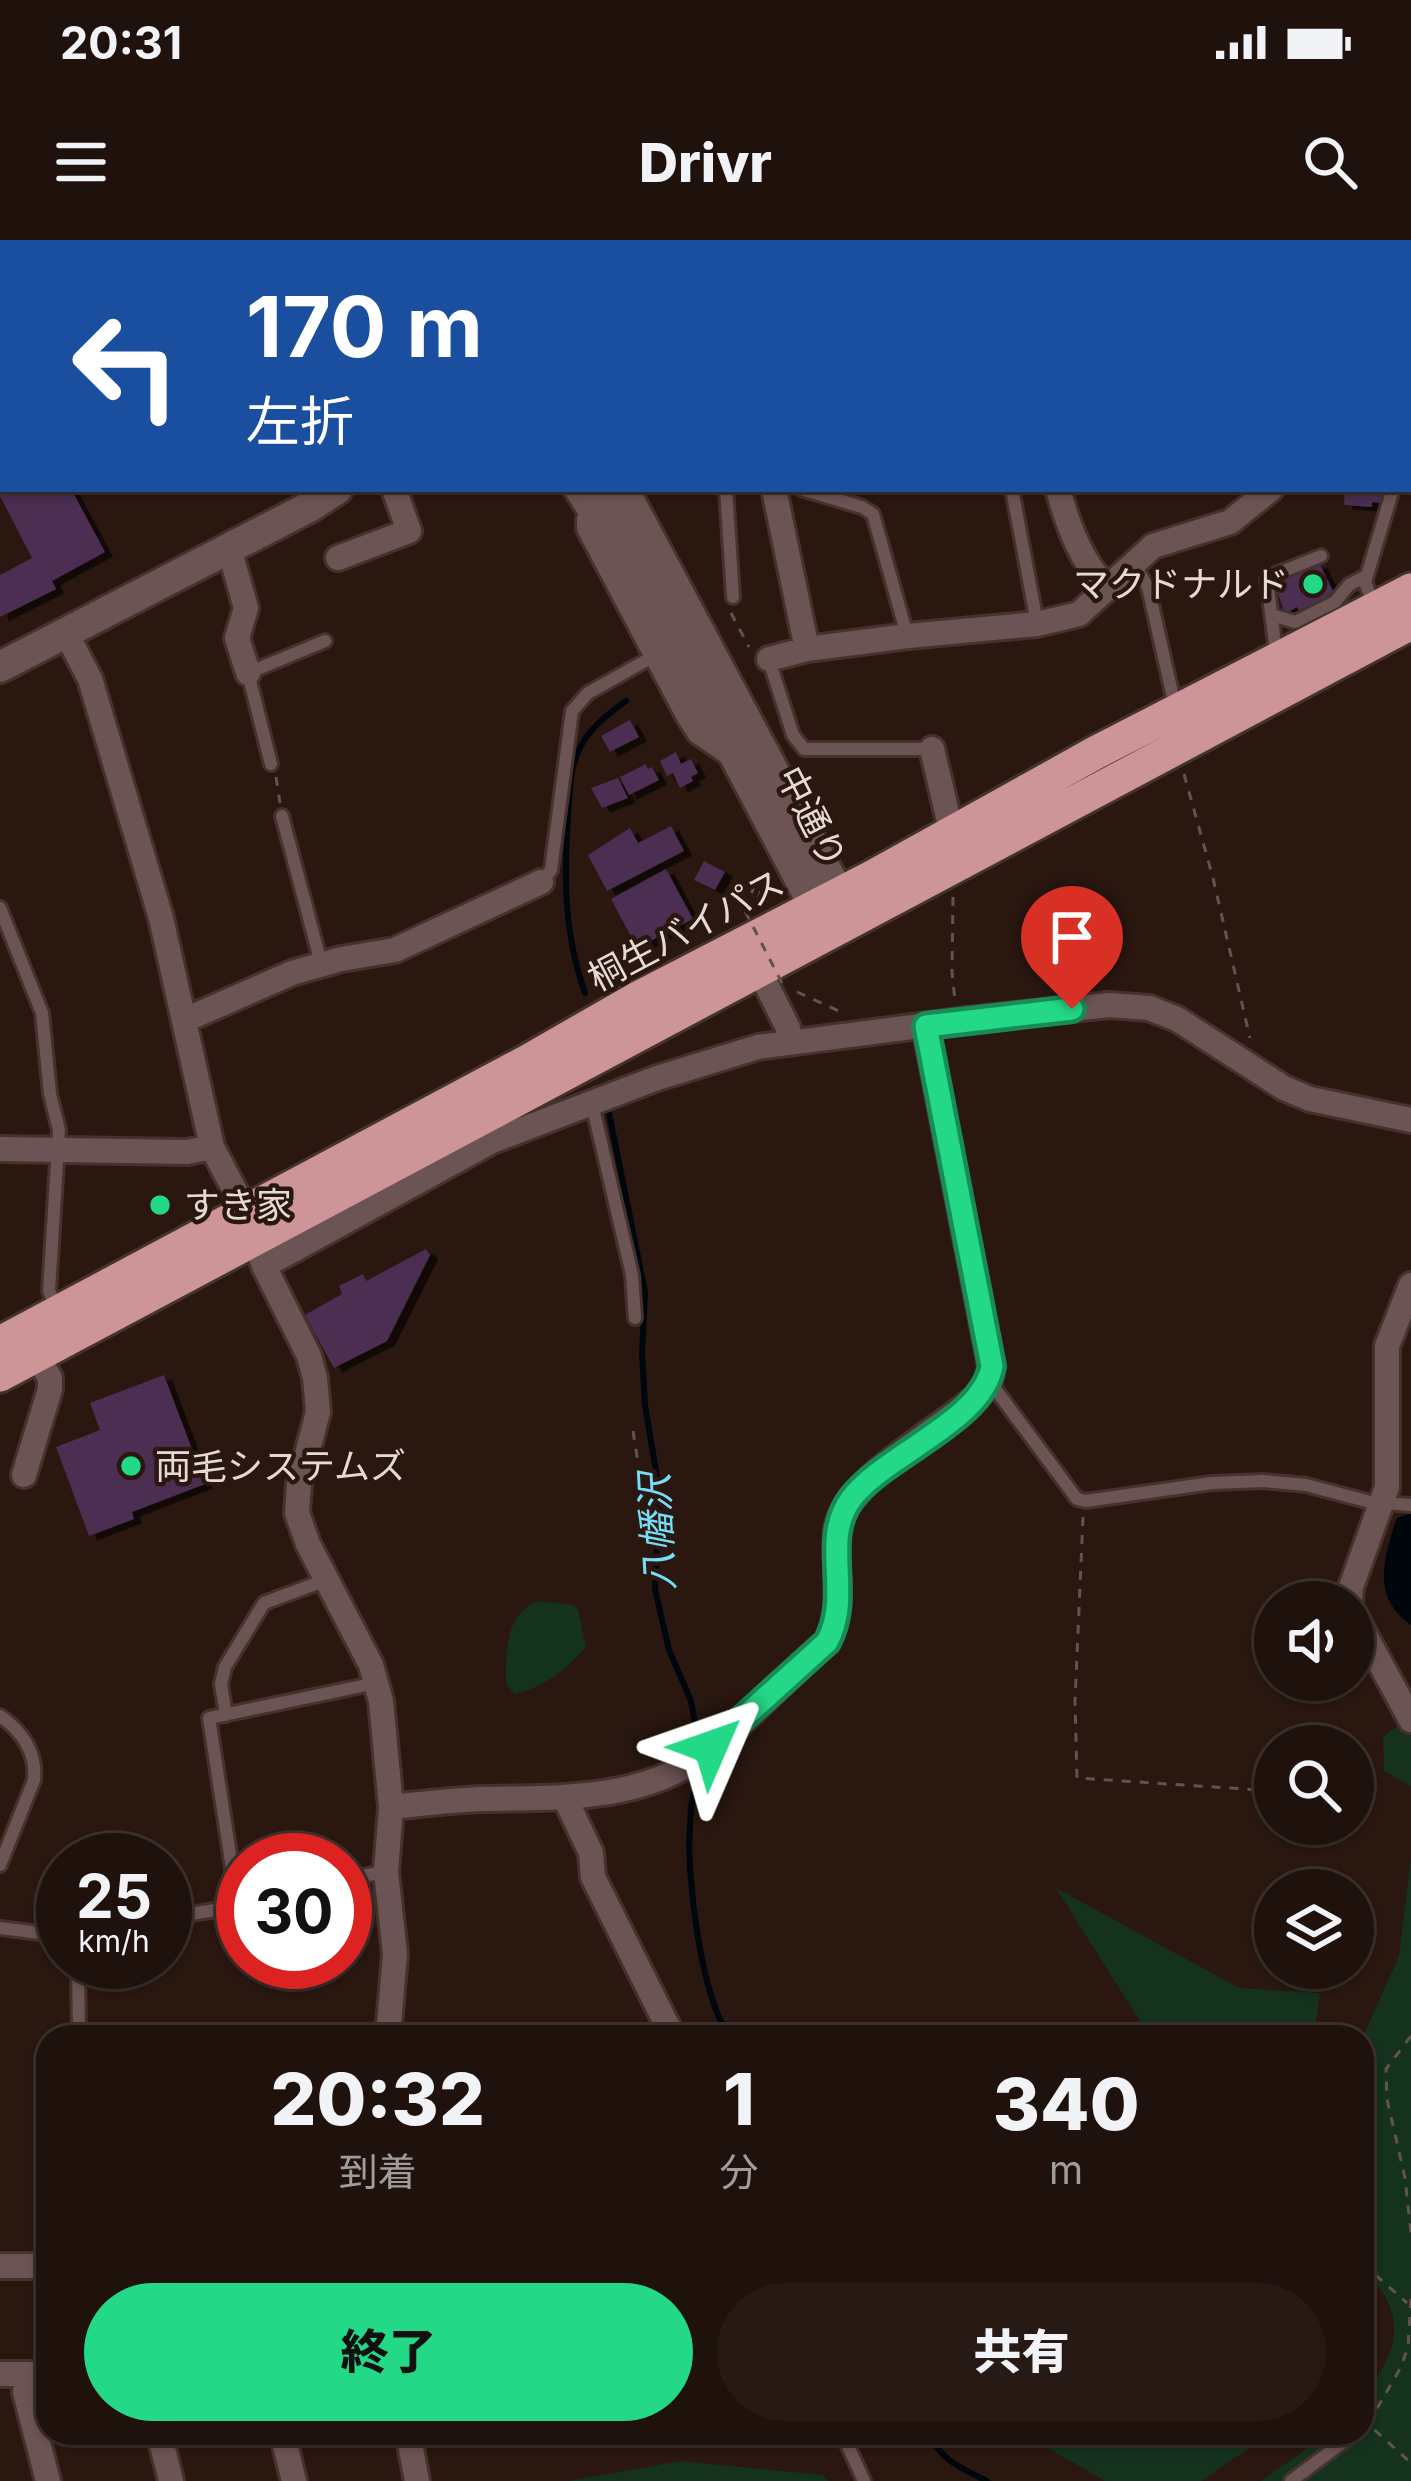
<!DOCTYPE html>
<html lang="ja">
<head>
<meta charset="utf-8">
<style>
	body { margin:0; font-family:Inter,"Noto Sans JP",sans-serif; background:#271a15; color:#f1f3f6; height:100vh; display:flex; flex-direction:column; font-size:45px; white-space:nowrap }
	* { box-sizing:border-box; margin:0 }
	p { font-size:39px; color:#a19d9d }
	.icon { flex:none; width:66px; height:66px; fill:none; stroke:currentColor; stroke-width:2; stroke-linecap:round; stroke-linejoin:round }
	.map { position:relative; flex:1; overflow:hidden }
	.details { position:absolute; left:36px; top:1785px; width:1338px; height:420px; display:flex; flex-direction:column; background:#1f110c; border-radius:36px; box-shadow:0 3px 9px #0004,0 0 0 3px #3c312d }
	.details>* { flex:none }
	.guide { position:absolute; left:0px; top:0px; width:1413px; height:252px; box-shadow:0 3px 9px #0004,0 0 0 3px #3c312d; background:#1a4fa0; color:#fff; overflow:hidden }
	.tools { position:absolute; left:1254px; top:1341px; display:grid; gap:24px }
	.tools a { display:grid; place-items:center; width:120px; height:120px; border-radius:50%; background:#1f110c; box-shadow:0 3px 9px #0004,0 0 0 3px #3c312d; font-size:60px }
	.speed { position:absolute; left:36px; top:1593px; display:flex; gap:24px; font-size:60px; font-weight:700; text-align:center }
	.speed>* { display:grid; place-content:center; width:156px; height:156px; border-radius:50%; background:#1f110c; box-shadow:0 3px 9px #0004,0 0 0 3px #3c312d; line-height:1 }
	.speed small { font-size:30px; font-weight:400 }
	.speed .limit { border:18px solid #d22; background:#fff; color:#111 }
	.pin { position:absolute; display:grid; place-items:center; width:102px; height:102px; color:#fff; margin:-123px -51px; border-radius:50% 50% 50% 0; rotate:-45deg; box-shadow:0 0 12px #0007 }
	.pin .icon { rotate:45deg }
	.me { position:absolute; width:132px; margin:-66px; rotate:47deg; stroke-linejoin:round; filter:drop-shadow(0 0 9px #0008) }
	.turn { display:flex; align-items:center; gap:42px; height:252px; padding:0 48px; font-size:54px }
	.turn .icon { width:156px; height:156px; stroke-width:2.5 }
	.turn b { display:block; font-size:84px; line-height:102px }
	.eta { display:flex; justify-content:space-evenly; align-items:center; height:204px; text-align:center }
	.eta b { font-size:72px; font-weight:800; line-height:84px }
	.button { display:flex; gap:24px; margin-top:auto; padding:24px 48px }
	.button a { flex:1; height:138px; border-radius:72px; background:#23d886; color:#111; font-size:48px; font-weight:800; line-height:138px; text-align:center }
	.button a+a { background:#271a15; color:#f1f3f6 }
	.status { display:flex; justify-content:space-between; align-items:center; height:84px; padding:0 60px; background:#1f110c; direction:ltr }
	.status svg { height:33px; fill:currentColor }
	header { display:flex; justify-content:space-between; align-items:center; height:156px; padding:0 48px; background:#1f110c; font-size:54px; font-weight:800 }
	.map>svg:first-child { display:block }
	.green { fill:#14321e }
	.water { fill:#00070c }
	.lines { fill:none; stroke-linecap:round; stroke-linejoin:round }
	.stream { stroke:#00070c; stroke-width:6 }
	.building { fill:#4c2d51; filter:url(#shadow) }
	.service-casing { stroke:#44322c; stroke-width:18 }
	.minor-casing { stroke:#44322c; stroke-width:30 }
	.tertiary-casing { stroke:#44322c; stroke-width:36 }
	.trunk-casing { stroke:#44322c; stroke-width:39 }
	.path { stroke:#64534d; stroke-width:3; stroke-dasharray:9 9; stroke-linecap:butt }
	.service { stroke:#6c5354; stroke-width:12 }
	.minor { stroke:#6c5354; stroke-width:24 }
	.tertiary { stroke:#6c5354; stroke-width:30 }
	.trunk { stroke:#cd9597; stroke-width:33 }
	.path-bridge { stroke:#64534d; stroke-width:3; stroke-dasharray:9 9; stroke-linecap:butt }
	.route-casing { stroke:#178c57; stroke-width:30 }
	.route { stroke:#23d886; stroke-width:21 }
	.poi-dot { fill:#23d886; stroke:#291710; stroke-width:4.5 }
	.labels { text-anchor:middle; stroke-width:9; stroke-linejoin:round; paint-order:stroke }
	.poi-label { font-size:36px; fill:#e7d9d5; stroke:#291710; text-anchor:start }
	.street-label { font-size:36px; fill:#e7d9d5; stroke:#291710 }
	.water-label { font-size:39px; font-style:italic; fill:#76dcf8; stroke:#291710 }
</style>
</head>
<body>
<div class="status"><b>20:31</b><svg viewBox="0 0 49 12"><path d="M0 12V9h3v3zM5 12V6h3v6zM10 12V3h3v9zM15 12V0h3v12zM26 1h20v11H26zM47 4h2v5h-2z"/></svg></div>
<header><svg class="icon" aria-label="menu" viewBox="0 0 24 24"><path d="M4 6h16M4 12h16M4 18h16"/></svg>Drivr<svg class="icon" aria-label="search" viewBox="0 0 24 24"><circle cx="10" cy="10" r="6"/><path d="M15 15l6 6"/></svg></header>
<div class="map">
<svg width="1411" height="2241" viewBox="0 0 1411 2241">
	<defs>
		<filter id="shadow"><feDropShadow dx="8" dy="4.5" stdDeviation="0" flood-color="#0009"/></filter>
	</defs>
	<rect width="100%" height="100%" fill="#291710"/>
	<path class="green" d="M538,1361l35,4 5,5 8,36c-19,24 -43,42 -72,48l-8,-11c0,-32 -1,-69 32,-82z
		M1400,1484l11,9v53l-27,-15 -1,-34z
		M1411,1617v624h-150l68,-48h33c0,-9 -1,-20 0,-29 2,-12 13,-23 19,-33 25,-43 12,-72 -19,-104v-228l37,-83z
		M1056,1648l183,100 81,5 -6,44h-164z
		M1022,2193h249l-70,48h-96z
		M681,2221l142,14 6,6h-261z"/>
	<path class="water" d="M1411,1273v112c-40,-27 -28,-67 -14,-107z"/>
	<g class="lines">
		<path class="stream" d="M652,0l4,3
			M798,0l3,3
			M110,3l9,-3
			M728,3l15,-3
			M1196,3l3,-3
			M0,39l3,-1
			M585,753c-26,-73 -20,-141 -14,-217 6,-36 25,-54 55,-75
			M607,863l38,189 -3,61 3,52 15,90 -5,94 14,61 22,51 9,48
			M703,1522c2,15 -6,22 -10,35 -3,9 -2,20 -3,29 -4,49 11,172 40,211
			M928,2193c13,27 32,35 59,48"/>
	</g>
	<path class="building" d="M0,249h71l34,63 -53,29 4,8 -56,28v-42l32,-17 -32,-62z
		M1345,249h37l-1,14 -9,-1v5l-28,-2z
		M1319,323l16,32 -35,18 -3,-6 -12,7 -10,-29z
		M630,480l9,17 -29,15 -9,-16z
		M676,512l5,12 10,-5 7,14 -7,4 2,4 -13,7 -7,-15 -6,3 -7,-15z
		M646,524l2,5 4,-2 7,13 -30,15 -9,-18z
		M618,538l10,20 -26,10 -11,-20z
		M671,586l13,25 -77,40 -19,-36 42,-27 8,15z
		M704,621l21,11 -10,18 -21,-10z
		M666,629l27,50 -56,29 -26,-49z
		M426,1009l4,6 -43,86 -53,27 -29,-53 37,-21 -3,-8 24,-12 3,7z
		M164,1135l41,109 -73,28 2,7 -45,17 -33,-89 44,-17 -10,-27z"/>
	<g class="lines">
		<defs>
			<path id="service" d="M821,0l4,3
				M1376,3v-3
				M1410,128l1,-6
				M1410,137l1,2
				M569,249l20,31
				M726,249l7,108
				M801,249l61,18 11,7 34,121
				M1012,249l25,134
				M1134,325l14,22 27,119
				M1375,368l-10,-26 28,-93
				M1272,375l23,7 40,-20 14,-17 17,-9
				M1275,404l-8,-64 4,-4 50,-20
				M769,420l24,75 11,14h128
				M271,524l-23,-91 77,-32
				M282,576l39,147
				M542,641l9,-11 21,-159 16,-18 68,-38
				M0,668l42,105 8,81 9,36 -10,161 9,20
				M592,864l40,171 3,43
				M990,1142l87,117 9,2 126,-18 51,-2 43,4 64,17 41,3
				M226,1475l-5,-31 4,-17 39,-64 62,-23
				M0,1476c22,15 37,37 34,64l-34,85
				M345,1639l40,-7
				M238,1667l-29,-189 167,-35
				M165,1678l76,-12
				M0,1688l63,8
				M78,1722l1,75
				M842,2193l22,48
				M1291,2241l64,-48"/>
			<path id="minor" d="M518,0l1,3
				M1111,0l1,3
				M57,3l8,-3
				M780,3l1,-3
				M0,24l3,-1
				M1410,232h1
				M774,249l33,160
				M1058,249c10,37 23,73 50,100
				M603,266l-14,14v8l99,187 11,17 38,26
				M229,308l17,60 -9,30 11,35
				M338,318l71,-27 -15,-42
				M66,393l24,46 71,239 51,229 34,65 18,54 45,90 6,22 3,34 -19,72 -2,29 11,31 63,121 10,36 10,106 -5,65 9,82 -7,83
				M769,419l38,-10 101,-13 129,-12 42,-10 74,-68 77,-24 41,-33
				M932,509l16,68 8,14
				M759,730l29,58 2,14
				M185,780l107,-47 49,-14 54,-9 146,-68
				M0,909l187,3 25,-5
				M264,1026l228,-125 165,-63 101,-31 200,-26 151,-16 40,3 28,11 107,69 26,11 101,21
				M24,1235l26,-86v-11l-13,-22
				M1350,1362l1,-15 36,-100v-141l24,-61
				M1353,1373l58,107
				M566,1560l25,53 2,24 80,160
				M391,1567c30,-3 61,-7 91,-8 72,-2 152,3 215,-40 43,-30 88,-82 130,-117 20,-38 6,-71 10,-111 5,-49 105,-103 141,-135l11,-14 2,-16 -66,-340
				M0,2026h48
				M0,2134h48
				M28,2134l-3,18 23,89
				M159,2193l12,48
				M282,2193l12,48
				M408,2193l9,48"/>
			<path id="tertiary" d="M461,0l2,3
				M493,0l2,3
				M594,249l220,417 17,14
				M623,249l216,405 1,21
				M0,427l311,-161 26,-17"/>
			<path id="trunk" d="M0,1103l526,-281 110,-63 238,-123 221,-123 316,-163
				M0,1135l1411,-752"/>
		</defs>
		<use href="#service" class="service-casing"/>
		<use href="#minor" class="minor-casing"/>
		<use href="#tertiary" class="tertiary-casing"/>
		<use href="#trunk" class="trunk-casing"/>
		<path class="path" d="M731,373l18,34
			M1184,534l29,104 37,160
			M276,537l4,26
			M953,657l-1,75 3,29
			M746,670l11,-33 7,3 -8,26
			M797,752l46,21
			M633,1191l10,64
			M1083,1277l-8,184 2,77 198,13
			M1411,1796l-25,33 1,30 18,79 6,55
			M1362,2023l45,40
			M1411,2059l-3,48 -7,20 -33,57 43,39"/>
		<use href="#service" class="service"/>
		<use href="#minor" class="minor"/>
		<use href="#tertiary" class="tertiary"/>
		<use href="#trunk" class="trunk"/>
		<path class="path-bridge" d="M745,671l39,76"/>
	</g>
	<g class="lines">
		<defs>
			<path id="route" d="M711,1507l116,-105c26,-48 -7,-101 24,-143 34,-45 131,-77 141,-133l-66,-340 146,-17"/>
		</defs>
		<use href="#route" class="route-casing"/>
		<use href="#route" class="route"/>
	</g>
	<g class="poi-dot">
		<circle cx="1313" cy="344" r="12"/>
		<circle cx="160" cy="965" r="12"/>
		<circle cx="131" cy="1226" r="12"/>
	</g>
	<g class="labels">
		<g class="poi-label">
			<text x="1289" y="357" text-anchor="end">マクドナルド</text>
			<text x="184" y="978">すき家</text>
			<text x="155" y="1239">両毛システムズ</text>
		</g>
		<g class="street-label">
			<text transform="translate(812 577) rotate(63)" y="13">中通り</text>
			<text transform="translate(686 690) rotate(-28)" y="13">桐生バイパス</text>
		</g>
		<g class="water-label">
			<text transform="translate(657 1292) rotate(-93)" y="14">八幡沢</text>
		</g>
	</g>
</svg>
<div class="tools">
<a><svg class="icon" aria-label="sound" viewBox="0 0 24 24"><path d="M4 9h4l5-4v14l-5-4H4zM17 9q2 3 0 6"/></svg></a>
<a><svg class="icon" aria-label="search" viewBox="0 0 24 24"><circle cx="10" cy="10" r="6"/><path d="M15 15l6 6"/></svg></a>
<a><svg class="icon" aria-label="layers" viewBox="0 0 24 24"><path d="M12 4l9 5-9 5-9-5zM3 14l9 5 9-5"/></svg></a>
</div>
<div class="speed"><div>25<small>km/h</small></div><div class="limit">30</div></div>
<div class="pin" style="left:1072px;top:769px;background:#d93025"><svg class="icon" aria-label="arrive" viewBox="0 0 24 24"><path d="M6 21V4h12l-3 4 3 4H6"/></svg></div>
<svg class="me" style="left:711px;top:1507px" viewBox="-20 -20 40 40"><path d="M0-17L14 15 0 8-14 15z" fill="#23d886" stroke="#fff" stroke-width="4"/></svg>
<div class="guide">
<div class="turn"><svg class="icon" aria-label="left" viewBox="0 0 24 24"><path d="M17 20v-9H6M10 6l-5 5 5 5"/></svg><div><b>170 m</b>左折</div></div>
</div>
<section class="details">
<div class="eta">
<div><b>20:32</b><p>到着</p></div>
<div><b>1</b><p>分</p></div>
<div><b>340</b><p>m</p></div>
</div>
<div class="button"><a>終了</a><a>共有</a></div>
</section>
</div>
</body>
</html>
